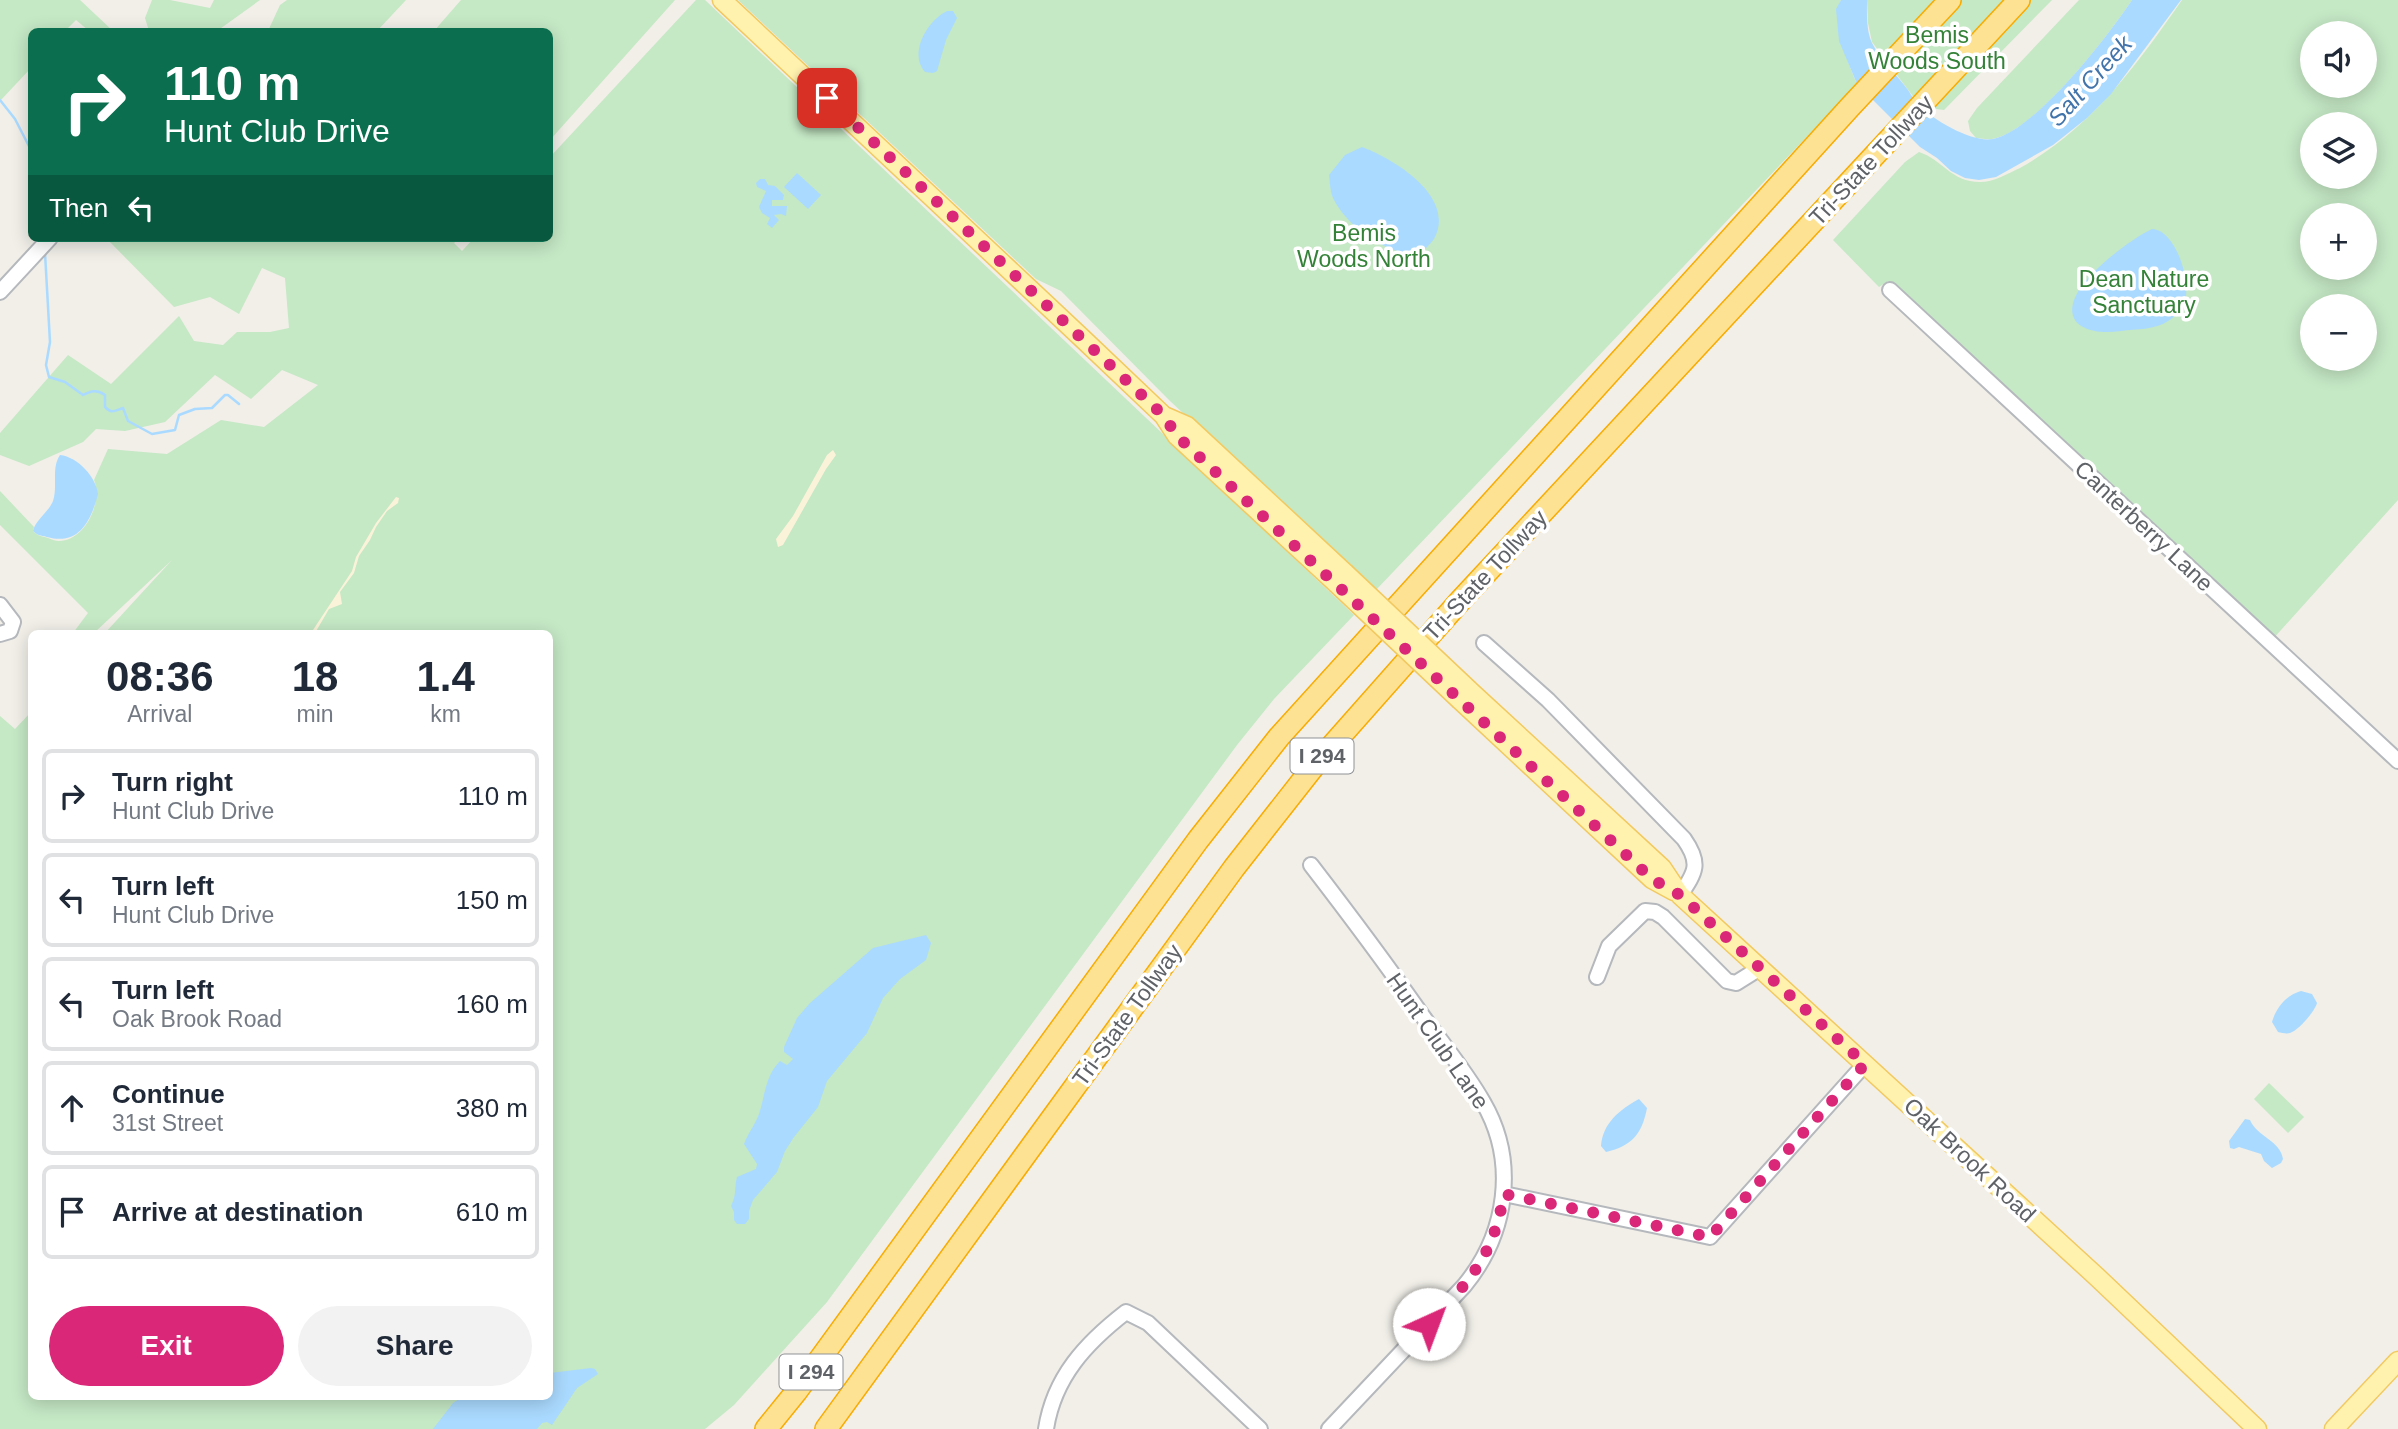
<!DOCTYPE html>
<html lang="en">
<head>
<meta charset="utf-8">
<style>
	body { margin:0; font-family:Arial,sans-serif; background:#f2f2f3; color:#1f2937; height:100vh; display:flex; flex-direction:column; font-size:26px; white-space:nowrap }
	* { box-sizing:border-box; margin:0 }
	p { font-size:23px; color:#747a83 }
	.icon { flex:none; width:38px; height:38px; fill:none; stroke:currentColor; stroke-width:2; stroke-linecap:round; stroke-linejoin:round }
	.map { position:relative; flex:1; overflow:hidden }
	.details { position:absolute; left:28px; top:630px; width:525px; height:770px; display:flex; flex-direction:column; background:#fff; border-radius:10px; box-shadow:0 4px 18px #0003 }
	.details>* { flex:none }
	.guide { position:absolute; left:28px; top:28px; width:525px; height:214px; border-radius:10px; box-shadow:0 4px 18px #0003; background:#0b6e4f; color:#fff; overflow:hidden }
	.controls { position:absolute; left:2300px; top:21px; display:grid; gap:14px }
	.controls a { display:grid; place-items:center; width:77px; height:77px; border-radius:50%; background:#fff; box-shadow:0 4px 18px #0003; font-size:35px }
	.pin { position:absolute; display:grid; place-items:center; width:60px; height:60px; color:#fff; margin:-30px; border-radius:14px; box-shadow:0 4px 10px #0006 }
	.me { position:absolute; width:77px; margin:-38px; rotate:43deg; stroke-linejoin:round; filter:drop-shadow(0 0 5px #0008) }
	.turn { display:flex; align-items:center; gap:24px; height:147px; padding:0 21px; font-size:32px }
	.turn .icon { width:91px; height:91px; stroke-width:2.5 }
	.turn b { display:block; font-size:49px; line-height:60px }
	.then { display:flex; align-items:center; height:66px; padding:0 21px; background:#0003; gap:14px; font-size:26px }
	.eta { display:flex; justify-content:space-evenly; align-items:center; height:119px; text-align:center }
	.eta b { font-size:42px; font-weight:700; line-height:49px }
	.action { display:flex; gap:14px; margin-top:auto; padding:14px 21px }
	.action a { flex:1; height:80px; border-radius:42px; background:#db2777; color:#fff; font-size:28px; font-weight:700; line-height:80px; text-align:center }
	.action a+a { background:#f2f2f3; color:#1f2937 }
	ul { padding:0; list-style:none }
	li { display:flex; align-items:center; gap:21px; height:94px; margin:0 14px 10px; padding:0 7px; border:4px solid #e0e1e3; border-radius:10px }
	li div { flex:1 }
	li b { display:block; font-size:26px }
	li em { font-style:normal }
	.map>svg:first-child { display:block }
	.green { fill:#c5e8c5; fill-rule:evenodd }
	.sand { fill:#fbf3d9 }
	.water { fill:#aadaff }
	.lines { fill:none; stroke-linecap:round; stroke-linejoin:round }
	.stream { stroke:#aadaff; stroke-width:2.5 }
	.minor-casing { stroke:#b5b8bc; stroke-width:18 }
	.major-casing { stroke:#f2c960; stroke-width:21 }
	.highway-casing { stroke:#f9ab00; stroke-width:24 }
	.minor { stroke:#fff; stroke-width:14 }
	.major { stroke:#fff2af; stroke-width:18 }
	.highway { stroke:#fde293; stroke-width:21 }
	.major-bridge-casing { stroke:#f2c960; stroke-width:21; stroke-linecap:butt }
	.major-bridge { stroke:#fff2af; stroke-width:18 }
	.route { stroke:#db2777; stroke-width:12; stroke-dasharray:0 21.6 }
	.labels { text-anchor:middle; stroke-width:7; stroke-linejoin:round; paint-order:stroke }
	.shield { fill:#fff; stroke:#8f9295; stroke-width:2 }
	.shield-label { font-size:21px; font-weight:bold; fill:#5f6368 }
	.park-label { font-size:23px; fill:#348238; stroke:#fff }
	.street-label { font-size:23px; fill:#5f6368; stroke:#fff }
	.water-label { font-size:24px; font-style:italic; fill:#4174aa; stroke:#fff }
</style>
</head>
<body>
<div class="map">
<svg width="2398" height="1429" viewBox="0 0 2398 1429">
	<rect width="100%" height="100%" fill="#f1efe8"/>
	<path class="green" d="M0,0h80l33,31h-24l-13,-11 -11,11 -33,1 -1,36 -31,33z
		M152,0h18l40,8 4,-8h46l-43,31h-68l-4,-13z
		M287,0h119l-29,31h-109l12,-26z
		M461,0h214l-125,140v-108l-116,-1z
		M696,0h9l649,615 -80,84 -37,46 -410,557 -93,103 -29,24h-705v-713l15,13 16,-17 1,684h518v-762l-445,-1 67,-73 -78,73h-21l15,-20 -88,-88v-34l34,36 -1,4c5,5 8,5 15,7 3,1 7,3 11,3 26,0 44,-39 35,-61l14,-31 59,5 54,-34 43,7 54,-42 -36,-15 -31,29 -36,-24 -50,47 -40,9 -29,-2 -13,13 -54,24 -29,-11v-22l68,-78 43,29 68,-68 15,25 29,4 14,-13h33l19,-4 -4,-50 -23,-10 -23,46 -29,-17 -36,10 -68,-69h353l-5,5 8,8 12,-13h76v-81z
		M738,0h1103c-10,21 7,63 16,84l-482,507 -205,-190 -109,-110 -25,-12z
		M1867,0h185l-108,110 -23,-3 -49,-65 -4,-19z
		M2079,0h53c-24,36 -98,133 -140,139 -5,1 -11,-1 -16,-1l-6,-7 -2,-10 9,-13z
		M2182,0h216v500l-126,140 -353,-327 -31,-32 -9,6 -46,-47 72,-78 14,-10c24,8 32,30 61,30 14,0 27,-8 40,-14 70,-39 117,-103 162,-168zM2312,33h52v53h-52zM2312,124h52v53h-52zM2312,215h52v53h-52zM2312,306h52v53h-52z
		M2269,1083l35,34 -16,16 -34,-34z"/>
	<path class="sand" d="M833,450l3,5 -10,14 -43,76 -5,2 -2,-8 17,-23 34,-61z
		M396,497l3,1 -1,5 -11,8 -11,16 -6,13 -11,16 -5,17 -14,19 2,12 -13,5 -14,24h-4l41,-62 4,-14 20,-34z"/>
	<path class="water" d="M1841,0h26c0,14 -1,30 5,43 8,16 25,32 36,47 4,6 8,13 13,17 14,14 52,36 72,32 42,-8 115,-103 139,-139h49l-70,94 -24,24 -34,27 -57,32 -17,3 -14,-2 -14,-7 -14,-13 -17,-11 -63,-63 -18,-43 -3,-32z
		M947,11h6l4,7 -11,22 -9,31 -4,2 -8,-1c-17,-19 3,-52 22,-61z
		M1362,147c32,12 95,50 72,92 -4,6 -11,11 -15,16 -33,-1 -72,-28 -86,-57 -3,-7 -3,-16 -4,-23l16,-20z
		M797,173l24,22 -13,14 -24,-22z
		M760,179h5l3,6 7,1 9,9 -1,5h-11v6h15l-1,10 -5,-2 -7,1 5,5 -7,8 -5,-4 3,-6 -8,-5 -3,-6 7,-16 -9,-4 -1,-4z
		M2152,229c24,1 39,52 33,72 -2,8 -10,16 -17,20 -13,9 -32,8 -47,10 -32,5 -65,-7 -40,-44 14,-20 50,-48 71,-58z
		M60,455c18,2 36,22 38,39 -7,27 -19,52 -51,43 -7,-2 -9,-1 -14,-6 3,-12 15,-18 20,-30 5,-14 -2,-33 7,-46z
		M926,935l5,8 -5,17 -26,19 -17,19 -16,35 -40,48 -9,26 -24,30 -9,14 -8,21 -24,28 -4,11v8l-4,5h-8l-3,-4v-8l-3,-6c6,-12 3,-18 6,-29l19,-8 1,-5 -13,-20c4,-11 11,-19 15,-30 6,-18 6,-38 21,-53l7,4 6,-6 -9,-7v-5l13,-29 13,-15 63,-55z
		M2301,991l11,3 5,9c-2,8 -18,27 -27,30 -3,1 -8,0 -12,-1l-6,-10c4,-14 14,-27 29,-31z
		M1639,1099l8,9c-5,26 -15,38 -41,44l-5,-6c2,-23 18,-36 38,-47z
		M2245,1119l5,1c7,17 30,20 33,39l-2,4 -9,5 -8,-7 -3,-7 -22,-7 -5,2 -4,-1 -1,-7z
		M591,1368l4,1 3,5 -21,14 -25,37 -5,-3 -5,1 -5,6h-104l20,-26 9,-6 88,-1v-23z"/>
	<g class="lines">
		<path class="stream" d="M0,100l15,19 17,33
			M45,253l5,89 -4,23 3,12 16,5 18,13c8,-4 14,-6 22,0v12c7,7 9,4 18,1l5,13 24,13 23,-4 4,-15 16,-6 17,-1 13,-13h3l11,9"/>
		<defs>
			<path id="minor" d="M1890,290l508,471
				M0,292l50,-54
				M0,605l13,17 -3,9 -10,3
				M1484,643l64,57 136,139c17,24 12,33 -4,56
				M1311,865c37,48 73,96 108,146 21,30 46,59 64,91 35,60 24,132 -19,184l-135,143
				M1597,977l12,-31 36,-35 10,1 8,5 64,64 9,2 24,-15
				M1504,1194l206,43 155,-173
				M1046,1429c8,-52 40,-86 80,-117l22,11 112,106"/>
			<path id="major" d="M722,0l362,340 80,76 13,20 159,147
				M1164,416l23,10 158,147
				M1469,690l193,178 18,27 417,382 160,152
				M1460,700l192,179 22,12
				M2334,1429l64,-68"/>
			<path id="highway" d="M766,1429l30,-37 402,-552 81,-103 571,-630 100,-107
				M826,1429l408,-561 80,-102 146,-165 559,-601"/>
		</defs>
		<use href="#minor" class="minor-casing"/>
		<use href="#major" class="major-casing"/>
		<use href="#highway" class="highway-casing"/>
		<use href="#minor" class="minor"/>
		<use href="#major" class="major"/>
		<use href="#highway" class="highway"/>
		<defs>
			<path id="major-bridge" d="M1345,573l124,117
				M1336,583l124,117"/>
		</defs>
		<use href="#major-bridge" class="major-bridge-casing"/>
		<use href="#major-bridge" class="major-bridge"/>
	</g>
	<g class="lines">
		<path class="route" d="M827,98l337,318 13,20 475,443 28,16 185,169 -155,173 -206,-43c-11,63 -33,85 -75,130"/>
	</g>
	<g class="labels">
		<g class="shield">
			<rect x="1290.5" y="738.5" width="63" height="35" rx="5"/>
			<rect x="779.5" y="1354.5" width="63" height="35" rx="5"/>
		</g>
		<g class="shield-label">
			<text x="1322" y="763">I 294</text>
			<text x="811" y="1379">I 294</text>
		</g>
		<g class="park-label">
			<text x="1937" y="43">Bemis<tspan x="1937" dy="26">Woods South</tspan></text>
			<text x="1364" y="241">Bemis<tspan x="1364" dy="26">Woods North</tspan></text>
			<text x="2144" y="287">Dean Nature<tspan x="2144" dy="26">Sanctuary</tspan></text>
		</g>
		<g class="street-label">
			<text transform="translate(1871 160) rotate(-47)" y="8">Tri-State Tollway</text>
			<text transform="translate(2144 526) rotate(43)" y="8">Canterberry Lane</text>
			<text transform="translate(1485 575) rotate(-47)" y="8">Tri-State Tollway</text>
			<text transform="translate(1127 1015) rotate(-54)" y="8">Tri-State Tollway</text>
			<text transform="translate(1438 1041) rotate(55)" y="8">Hunt Club Lane</text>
			<text transform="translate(1970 1160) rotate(43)" y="8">Oak Brook Road</text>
		</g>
		<g class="water-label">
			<text transform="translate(2090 81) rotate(-48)" y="8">Salt Creek</text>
		</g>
	</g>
</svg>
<div class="controls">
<a><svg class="icon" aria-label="sound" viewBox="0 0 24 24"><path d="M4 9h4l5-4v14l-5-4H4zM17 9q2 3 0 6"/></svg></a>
<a><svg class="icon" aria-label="layers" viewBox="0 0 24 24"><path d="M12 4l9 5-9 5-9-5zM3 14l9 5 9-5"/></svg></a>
<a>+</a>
<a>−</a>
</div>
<div class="pin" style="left:827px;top:98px;background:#d93025"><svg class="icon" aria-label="arrive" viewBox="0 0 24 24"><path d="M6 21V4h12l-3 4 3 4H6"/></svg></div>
<svg class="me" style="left:1429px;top:1324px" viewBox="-20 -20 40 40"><circle r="19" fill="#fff"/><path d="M0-13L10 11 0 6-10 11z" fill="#db2777"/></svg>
<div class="guide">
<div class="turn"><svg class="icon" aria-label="right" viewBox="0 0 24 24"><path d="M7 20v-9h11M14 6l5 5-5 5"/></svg><div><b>110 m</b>Hunt Club Drive</div></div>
<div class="then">Then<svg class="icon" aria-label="left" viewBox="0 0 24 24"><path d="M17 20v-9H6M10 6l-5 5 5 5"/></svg></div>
</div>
<section class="details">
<div class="eta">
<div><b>08:36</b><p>Arrival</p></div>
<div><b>18</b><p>min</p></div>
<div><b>1.4</b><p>km</p></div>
</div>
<ul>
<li><svg class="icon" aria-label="right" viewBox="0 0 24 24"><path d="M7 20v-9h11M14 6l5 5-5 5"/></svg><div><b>Turn right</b><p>Hunt Club Drive</p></div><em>110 m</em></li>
<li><svg class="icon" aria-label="left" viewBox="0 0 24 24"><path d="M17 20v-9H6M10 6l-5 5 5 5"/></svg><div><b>Turn left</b><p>Hunt Club Drive</p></div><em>150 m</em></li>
<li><svg class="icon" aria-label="left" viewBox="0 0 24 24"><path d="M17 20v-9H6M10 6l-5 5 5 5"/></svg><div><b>Turn left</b><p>Oak Brook Road</p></div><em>160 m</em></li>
<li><svg class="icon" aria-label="ahead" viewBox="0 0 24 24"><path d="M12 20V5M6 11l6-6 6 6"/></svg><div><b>Continue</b><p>31st Street</p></div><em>380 m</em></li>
<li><svg class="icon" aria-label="arrive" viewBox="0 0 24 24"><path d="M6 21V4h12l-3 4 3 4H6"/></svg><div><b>Arrive at destination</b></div><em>610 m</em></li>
</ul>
<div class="action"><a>Exit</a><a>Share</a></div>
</section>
</div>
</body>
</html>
